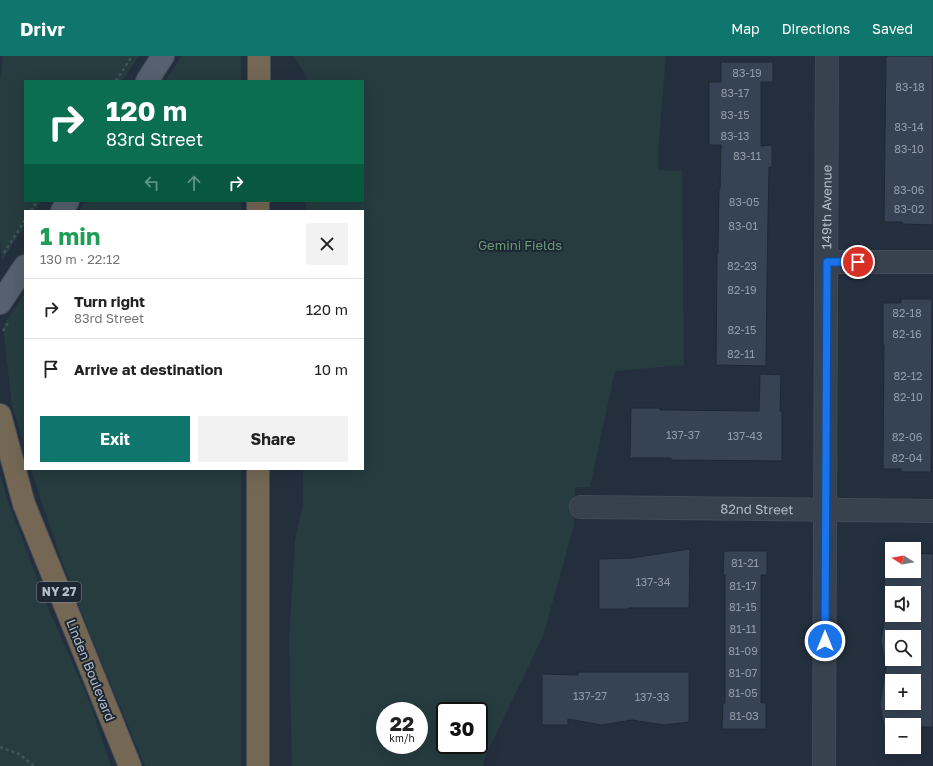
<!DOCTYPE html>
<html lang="en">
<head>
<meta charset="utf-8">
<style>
	body { margin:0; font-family:"Golos Text",sans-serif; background:#f2f2f2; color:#222; height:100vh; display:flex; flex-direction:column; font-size:15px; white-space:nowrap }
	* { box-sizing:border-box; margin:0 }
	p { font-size:13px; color:#767676 }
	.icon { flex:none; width:22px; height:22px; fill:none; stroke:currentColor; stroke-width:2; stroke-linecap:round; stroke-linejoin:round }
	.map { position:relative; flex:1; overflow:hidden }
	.drawer { position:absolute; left:24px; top:154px; width:340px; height:260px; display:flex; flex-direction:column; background:#fff; border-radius:0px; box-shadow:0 4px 16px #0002 }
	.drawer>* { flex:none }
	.top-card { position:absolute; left:24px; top:24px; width:340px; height:122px; border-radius:0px; box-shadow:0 4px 16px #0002; background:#0b6e4f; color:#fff; overflow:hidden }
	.needle { width:26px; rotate:281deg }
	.tools { position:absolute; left:885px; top:486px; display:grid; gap:8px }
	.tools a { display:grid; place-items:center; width:36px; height:36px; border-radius:0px; background:#fff; box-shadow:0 4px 16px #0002; font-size:20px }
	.speed { position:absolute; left:376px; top:646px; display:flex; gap:8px; font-size:20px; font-weight:700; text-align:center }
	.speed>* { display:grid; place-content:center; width:52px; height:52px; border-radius:50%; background:#fff; box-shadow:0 4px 16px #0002; line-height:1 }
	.speed small { font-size:10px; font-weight:400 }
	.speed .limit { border:2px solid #111; border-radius:6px; background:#fff; color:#111 }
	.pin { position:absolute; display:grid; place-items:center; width:34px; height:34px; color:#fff; margin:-17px; border:2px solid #fff; border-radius:50%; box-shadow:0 1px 4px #0007 }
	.me { position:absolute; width:44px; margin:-22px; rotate:0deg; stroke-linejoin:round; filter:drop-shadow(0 0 3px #0008) }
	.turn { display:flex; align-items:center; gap:14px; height:84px; padding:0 16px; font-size:18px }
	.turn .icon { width:52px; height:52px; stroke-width:2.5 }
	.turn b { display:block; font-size:28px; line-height:34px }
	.lanes { display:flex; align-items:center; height:38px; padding:0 16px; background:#0003; justify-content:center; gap:20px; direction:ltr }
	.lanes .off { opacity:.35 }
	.round { display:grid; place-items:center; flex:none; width:42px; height:42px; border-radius:0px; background:#f2f2f2 }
	.overview { display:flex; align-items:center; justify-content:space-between; height:68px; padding:0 16px }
	h1 { font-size:24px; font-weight:700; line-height:30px; color:#1e9e55 }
	.primary-button { display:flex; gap:8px; margin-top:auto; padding:8px 16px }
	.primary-button a { flex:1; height:46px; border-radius:0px; background:#0f766e; color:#fff; font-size:16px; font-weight:700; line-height:46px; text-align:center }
	.primary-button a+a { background:#f2f2f2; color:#222 }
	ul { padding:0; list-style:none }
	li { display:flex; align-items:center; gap:12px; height:60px; padding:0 16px; border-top:1px solid #e0e0e0 }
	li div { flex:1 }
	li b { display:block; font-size:15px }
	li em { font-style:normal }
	header { display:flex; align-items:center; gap:24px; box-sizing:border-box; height:56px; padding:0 20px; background:#0f766e; color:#fff }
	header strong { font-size:19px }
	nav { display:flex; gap:22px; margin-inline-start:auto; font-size:14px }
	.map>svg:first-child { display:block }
	.green { fill:#263c3f; fill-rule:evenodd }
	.building { fill:#364354; stroke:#1f2835; fill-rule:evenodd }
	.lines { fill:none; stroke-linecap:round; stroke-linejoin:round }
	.street-casing { stroke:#414a57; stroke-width:24 }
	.primary-casing { stroke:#414a57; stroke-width:24 }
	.highway-casing { stroke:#434c59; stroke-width:24 }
	.path { stroke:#3f5557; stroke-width:2.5; stroke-dasharray:3 3; stroke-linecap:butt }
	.street { stroke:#38414e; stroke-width:22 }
	.primary { stroke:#56606e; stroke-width:22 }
	.highway { stroke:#746855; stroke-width:22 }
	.route-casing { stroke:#114b97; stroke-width:10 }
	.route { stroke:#1a73e8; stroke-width:7 }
	.labels { text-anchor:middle; stroke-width:4; stroke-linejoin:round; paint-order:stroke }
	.number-label { font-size:11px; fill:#929caa }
	.shield { fill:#1d2633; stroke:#878f9c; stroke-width:1 }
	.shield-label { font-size:12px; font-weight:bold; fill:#b4bcc9 }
	.street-label { font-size:13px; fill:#b4bcc9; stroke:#1d2633 }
	.park-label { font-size:13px; fill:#6b9a76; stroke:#1d2633 }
</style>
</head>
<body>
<header>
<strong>Drivr</strong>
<nav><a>Map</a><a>Directions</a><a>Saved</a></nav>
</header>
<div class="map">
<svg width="933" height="710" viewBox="0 0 933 710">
	<rect width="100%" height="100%" fill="#242f3e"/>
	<path class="green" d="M3,0h136l-17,25h-97v120h17l-7,10h-10v15l-23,34 -2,-20v-161z
		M182,0h59v25h-76z
		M294,0h372l-8,96 1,18 23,1 2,194 -69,6 -25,116h-15l-1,39 -31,110 -57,119 -3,11h-191l-3,-125 6,-100 8,-38v-34h60v-258h-57v-10h57v-120h-56v-3zM385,655h34v34h-34zM445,655h34v34h-34z
		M86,145h155v10h-162z
		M25,237v154l-13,-41 -9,-80z
		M31,413h210v297h-96c-41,-98 -83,-196 -114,-297z
		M0,418l8,28 40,105 42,96 21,63h-111z"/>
	<path class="building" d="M886,0h47v169l-31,-1v-2h-18z
		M721,6h52v20h-12v64l11,-1v22h-3l-2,111 -1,88 -50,-1 1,-112h1l1,-64h1l1,-44h-12v-63h12z
		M901,243h31l-1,173h-30v-3h-18l1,-124h-1v-42h18z
		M760,318l21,1 -1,36h2v50l-111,-1v-2h-41l1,-50h29v2l99,1z
		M690,493l-1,59h-60v1h-30v-50l33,-1z
		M724,495h43v24h-6v128h5v26h-44l1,-26h2v-128h-2z
		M885,497h7v18h22v-18l19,1v173h-19v-2h-22v2h-8l-4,-23 6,-37 -5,-25 6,-40h-3zM892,537h22v22h-22zM892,581h22v22h-22zM892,625h22v22h-22z
		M578,616h111v50l-25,3 -32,-5 -30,5 -34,-6v6h-26v-51l36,1z"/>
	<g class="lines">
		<defs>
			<g id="street">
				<path d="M827,206h106"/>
				<path id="s1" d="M581,451l352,4"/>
				<path id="s2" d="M824,710l3,-710"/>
			</g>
			<path id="primary" d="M147,25l16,-25
				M62,155l6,-10
				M0,247l25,-37"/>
			<path id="highway" d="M259,25v-25
				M258,155v-10
				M0,359l24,89 106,262
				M258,710v-297"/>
		</defs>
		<use href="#street" class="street-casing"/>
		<use href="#primary" class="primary-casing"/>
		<use href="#highway" class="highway-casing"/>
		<path class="path" d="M116,25l16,-25
			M31,155l6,-10
			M4,197l21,-33
			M3,275l5,-8
			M0,691l19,7 15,12"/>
		<use href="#street" class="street"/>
		<use href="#primary" class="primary"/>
		<use href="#highway" class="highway"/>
	</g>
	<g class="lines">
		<defs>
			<path id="route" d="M825,585l2,-379h31"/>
		</defs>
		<use href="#route" class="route-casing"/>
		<use href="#route" class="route"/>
	</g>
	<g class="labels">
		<g class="number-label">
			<text x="747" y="21">83-19</text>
			<text x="910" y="35">83-18</text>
			<text x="735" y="41">83-17</text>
			<text x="735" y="63">83-15</text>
			<text x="909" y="75">83-14</text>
			<text x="735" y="84">83-13</text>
			<text x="909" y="97">83-10</text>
			<text x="747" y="104">83-11</text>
			<text x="909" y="138">83-06</text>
			<text x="744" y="150">83-05</text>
			<text x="909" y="157">83-02</text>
			<text x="743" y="174">83-01</text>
			<text x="742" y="214">82-23</text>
			<text x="742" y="238">82-19</text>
			<text x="907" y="261">82-18</text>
			<text x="742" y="278">82-15</text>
			<text x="907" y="282">82-16</text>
			<text x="741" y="302">82-11</text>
			<text x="908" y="324">82-12</text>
			<text x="908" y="345">82-10</text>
			<text x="683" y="383">137-37</text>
			<text x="745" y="384">137-43</text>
			<text x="907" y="385">82-06</text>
			<text x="907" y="406">82-04</text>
			<text x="745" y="511">81-21</text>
			<text x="653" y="530">137-34</text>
			<text x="743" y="534">81-17</text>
			<text x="743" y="555">81-15</text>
			<text x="743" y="577">81-11</text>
			<text x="743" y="599">81-09</text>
			<text x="743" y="621">81-07</text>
			<text x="743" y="641">81-05</text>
			<text x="590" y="644">137-27</text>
			<text x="652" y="645">137-33</text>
			<text x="744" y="664">81-03</text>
		</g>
		<rect class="shield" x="37" y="526" width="44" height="20" rx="3"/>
		<g class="shield-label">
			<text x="59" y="540">NY 27</text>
		</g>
		<g class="street-label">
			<text dy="5" stroke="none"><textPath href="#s2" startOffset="559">149th Avenue</textPath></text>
			<text dy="5" stroke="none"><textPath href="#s1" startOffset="176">82nd Street</textPath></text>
			<text transform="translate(91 614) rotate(68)" y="5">Linden Boulevard</text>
		</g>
		<g class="park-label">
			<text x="520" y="194">Gemini Fields</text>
		</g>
	</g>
</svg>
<div class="tools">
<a><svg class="needle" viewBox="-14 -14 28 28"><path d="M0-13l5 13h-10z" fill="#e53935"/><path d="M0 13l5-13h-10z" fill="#767676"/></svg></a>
<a><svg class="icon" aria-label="sound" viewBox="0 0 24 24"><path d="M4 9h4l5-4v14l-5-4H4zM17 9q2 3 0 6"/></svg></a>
<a><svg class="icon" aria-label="search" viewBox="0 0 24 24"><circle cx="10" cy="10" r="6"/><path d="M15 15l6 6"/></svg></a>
<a>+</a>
<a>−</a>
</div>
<div class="speed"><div>22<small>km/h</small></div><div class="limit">30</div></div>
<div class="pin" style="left:858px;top:206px;background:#d93025"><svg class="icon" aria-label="arrive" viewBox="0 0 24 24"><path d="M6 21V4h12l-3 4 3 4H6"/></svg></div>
<svg class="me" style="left:825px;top:585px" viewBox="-20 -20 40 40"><circle r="17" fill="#1a73e8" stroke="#fff" stroke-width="3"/><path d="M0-11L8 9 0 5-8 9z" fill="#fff"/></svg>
<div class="top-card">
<div class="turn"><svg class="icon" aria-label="right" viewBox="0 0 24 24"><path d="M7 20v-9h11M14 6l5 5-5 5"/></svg><div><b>120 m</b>83rd Street</div></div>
<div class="lanes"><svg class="icon off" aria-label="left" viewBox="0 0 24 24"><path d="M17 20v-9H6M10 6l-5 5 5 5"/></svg><svg class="icon off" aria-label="ahead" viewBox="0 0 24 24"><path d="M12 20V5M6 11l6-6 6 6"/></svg><svg class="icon" aria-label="right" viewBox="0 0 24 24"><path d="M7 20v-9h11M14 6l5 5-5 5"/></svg></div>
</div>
<section class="drawer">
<div class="overview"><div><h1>1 min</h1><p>130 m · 22:12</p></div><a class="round"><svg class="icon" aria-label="close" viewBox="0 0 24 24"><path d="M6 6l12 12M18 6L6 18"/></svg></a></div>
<ul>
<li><svg class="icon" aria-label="right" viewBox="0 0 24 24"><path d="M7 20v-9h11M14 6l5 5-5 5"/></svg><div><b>Turn right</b><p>83rd Street</p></div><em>120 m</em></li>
<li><svg class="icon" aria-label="arrive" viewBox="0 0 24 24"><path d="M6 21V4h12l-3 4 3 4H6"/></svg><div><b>Arrive at destination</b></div><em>10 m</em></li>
</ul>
<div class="primary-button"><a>Exit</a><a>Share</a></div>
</section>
</div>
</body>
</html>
